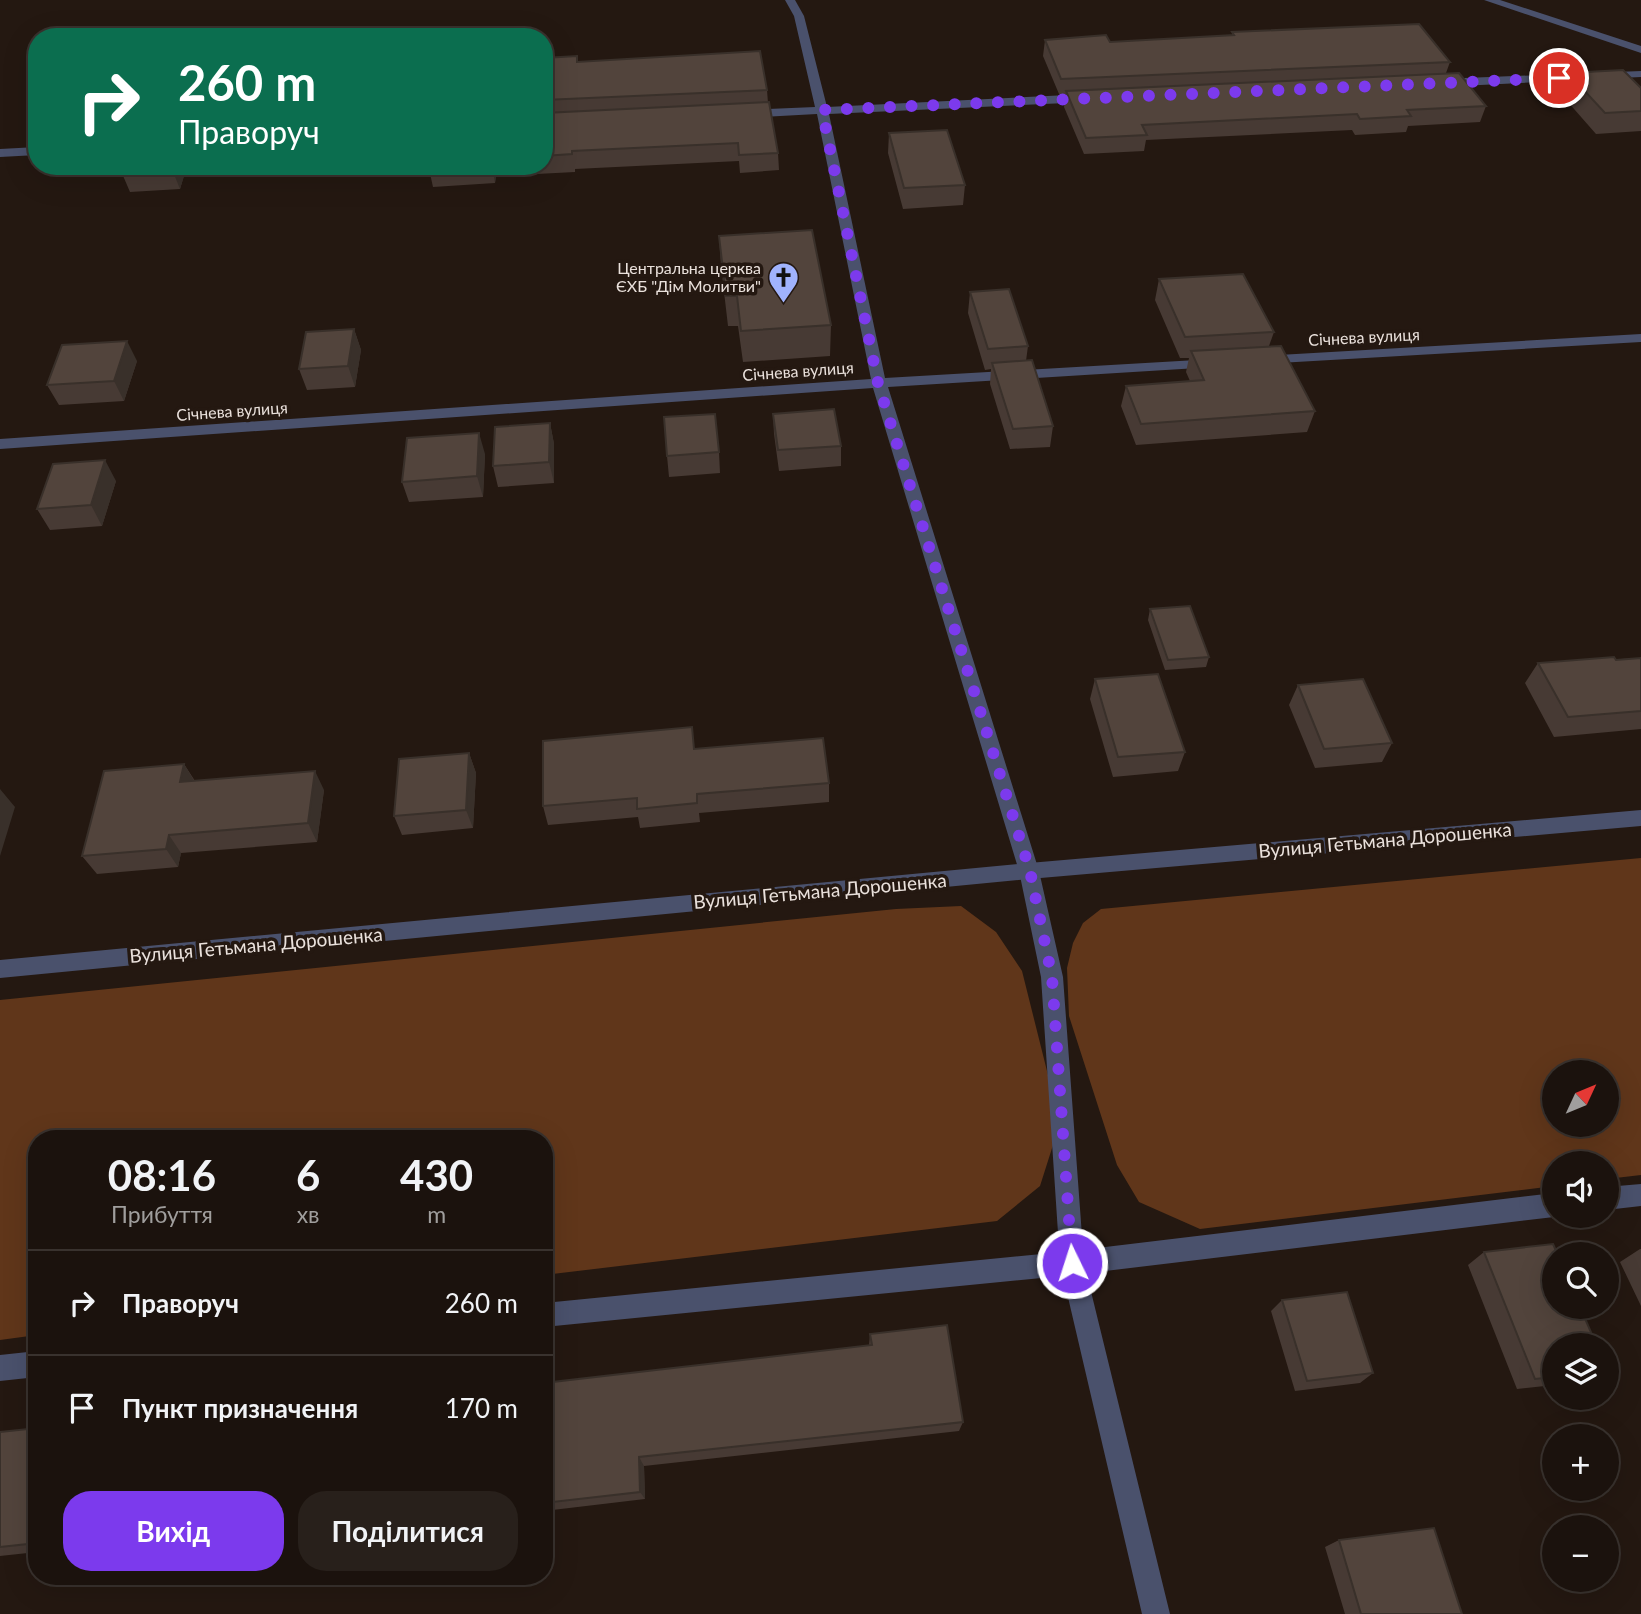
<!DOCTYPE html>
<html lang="uk">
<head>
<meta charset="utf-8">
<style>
	body { margin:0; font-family:Lato,sans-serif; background:#28201b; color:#f1f3f6; height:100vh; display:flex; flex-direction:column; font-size:26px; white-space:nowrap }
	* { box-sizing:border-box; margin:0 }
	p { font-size:23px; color:#a09e9d }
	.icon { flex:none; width:38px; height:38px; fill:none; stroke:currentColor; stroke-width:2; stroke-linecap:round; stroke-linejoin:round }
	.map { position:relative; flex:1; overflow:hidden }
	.panel { position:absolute; left:28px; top:1130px; width:525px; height:455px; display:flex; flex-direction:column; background:#1b120d; border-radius:28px; box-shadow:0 7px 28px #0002,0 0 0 2px #39322e }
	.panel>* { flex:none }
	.guide { position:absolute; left:28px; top:28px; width:525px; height:147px; border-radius:28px; box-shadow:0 7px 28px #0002,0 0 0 2px #39322e; background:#0b6e4f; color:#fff; overflow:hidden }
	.needle { width:46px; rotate:46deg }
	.controls { position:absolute; left:1542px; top:1060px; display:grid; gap:14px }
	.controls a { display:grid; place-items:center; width:77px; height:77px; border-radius:50%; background:#1b120d; box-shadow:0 7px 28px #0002,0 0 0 2px #39322e; font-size:35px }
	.pin { position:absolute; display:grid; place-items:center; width:60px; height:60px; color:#fff; margin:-30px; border:4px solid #fff; border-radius:50%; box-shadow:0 2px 7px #0007 }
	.me { position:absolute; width:77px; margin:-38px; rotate:356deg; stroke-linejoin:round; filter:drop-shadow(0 0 5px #0008) }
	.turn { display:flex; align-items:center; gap:24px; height:147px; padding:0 35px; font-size:32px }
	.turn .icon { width:91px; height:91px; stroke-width:2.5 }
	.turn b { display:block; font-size:49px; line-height:60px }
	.eta { display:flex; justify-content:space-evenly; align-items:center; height:119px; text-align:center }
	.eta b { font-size:42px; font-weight:700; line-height:49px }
	.button { display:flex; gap:14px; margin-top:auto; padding:14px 35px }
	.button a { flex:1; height:80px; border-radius:28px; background:#7c3aed; color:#fff; font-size:28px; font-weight:700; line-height:80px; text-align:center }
	.button a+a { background:#28201b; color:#f1f3f6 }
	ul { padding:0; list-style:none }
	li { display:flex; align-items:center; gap:21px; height:105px; padding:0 35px; border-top:2px solid #39322e }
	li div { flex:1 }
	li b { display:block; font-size:26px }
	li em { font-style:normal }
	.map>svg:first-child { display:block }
	.green { fill:#60361a; fill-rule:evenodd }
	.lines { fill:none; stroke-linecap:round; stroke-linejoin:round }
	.service { fill:#4a516c; fill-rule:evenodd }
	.minor { fill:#4a516c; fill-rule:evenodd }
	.tertiary { fill:#4a516c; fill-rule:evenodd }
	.wall { fill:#473a34 }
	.shaded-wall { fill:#39302a }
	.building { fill:#52443c; stroke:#39302a; stroke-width:2 }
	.route { stroke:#7c3aed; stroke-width:12; stroke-dasharray:0 21.6 }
	.labels { text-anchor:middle; stroke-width:7; stroke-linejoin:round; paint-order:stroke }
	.far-poi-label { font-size:16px; fill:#eae1dc; stroke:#241811; text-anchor:end }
	.far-street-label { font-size:16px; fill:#eae1dc; stroke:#241811 }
	.street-label { font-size:19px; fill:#eae1dc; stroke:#241811 }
</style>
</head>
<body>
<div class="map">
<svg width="1641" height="1614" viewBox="0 0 1641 1614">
	<rect width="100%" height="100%" fill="#241811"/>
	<path class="green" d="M1641,858v317l-34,4 -1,-15h-52v22l-354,43 -61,-27 -22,-37 -48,-149 -2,-48 6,-25 10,-20 18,-14zM1554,1073h52v52h-52z
		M961,906l35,26 26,39 38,152 -20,63 -43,35 -453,54v-136h-507v196l-37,5v-340l896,-91z"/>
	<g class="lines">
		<path class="service" d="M1641,1184v22l-35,4v-23z
			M1554,1193v24l-482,58 -528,52v-24l528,-52z
			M37,1351v26l-37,4v-26z"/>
		<path class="minor" d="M785,0h10l9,16 23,91 262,-13 6,4 -6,4 -260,12 56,264 329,-19 7,4 -7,4 -326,20 151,484 24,106 21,286 86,351h-28l-82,-351 -19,-286 -22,-106 -146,-483 -873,61v-10l871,-60 -54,-265 -72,4 -6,-4 6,-4 70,-3 -21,-91z
			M1484,0h16l141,46v7z
			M1641,71v6l-201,10 -6,-4 6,-4z
			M37,147v8l-37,2v-8z
			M1641,334v8l-379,22 -7,-4 7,-4z"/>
		<path class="tertiary" d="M1641,810v16l-612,53 -1029,99v-18l1029,-97z"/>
	</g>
	<path class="wall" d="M1232,32l218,30 -4,11 40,33 -6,16 -72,4 -2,6 -51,3 -3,-5 -206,10 -2,11 -60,3 -20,-47 2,-13h-7l-16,-38 2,-16 65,2 122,-7z
		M577,56l1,6 189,28 1,13 10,50 1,17 -39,3 -1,-12 -164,8v3l-79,4 -1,7 -62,4 -4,-18v-3h115v-108z
		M1568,73l73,15v43l-45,3 -36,-41z
		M889,133l76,52 -2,20 -60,4 -15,-56z
		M123,166h64l-7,23 -50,3 -9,-21z
		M719,236l112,89 -1,31 -87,6 -5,-36h-10l-7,-60z
		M1159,279l115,53 -5,14 46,65 -8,21 -171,13 -15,-39 5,-20 64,-5 -4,-9 3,-14h-9l-25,-58z
		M970,292l58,54 -2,15 27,65 -3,21 -40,2 -20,-65 1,-15 -6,1 -17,-57z
		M354,329l7,21 -6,37 -48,3 -8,-21z
		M137,361l-13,40 -65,4 -12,-20z
		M773,414l68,32v20l-62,5 -5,-37z
		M550,423l4,21v39l-56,4 -5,-21z
		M719,452l1,21 -51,4 -2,-21z
		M485,454l-2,43 -74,5 -7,-20z
		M116,481l-14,45 -52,4 -13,-21z
		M1150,609l59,48 -3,10 -41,3 -17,-50z
		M1641,658v71l-87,8 -29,-54 13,-20z
		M1095,679l90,73 -7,19 -65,6 -23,-78z
		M1298,685l94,58 -10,19 -67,6 -26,-63z
		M695,749l134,34v19l-130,11 1,9 -60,6 -2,-11 -90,8 -5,-19z
		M469,753l7,20 -3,55 -71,7 -8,-19z
		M184,764l11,17 129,9 -7,52 -136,11 -3,14 -81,7 -15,-18z
		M1640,1249h1v57l-21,-44z
		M1484,1252l70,94v39l-37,4 -49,-124z
		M1282,1300l91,73 -13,10 -65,8 -24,-80z
		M870,1334l93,88 -4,9 -315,35 1,33 -101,12v-128l325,-38z
		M37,1428v124l-37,4v-124z
		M1339,1540l123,74h-117l-20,-67z"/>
	<path class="shaded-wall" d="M173,166h14l-7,23 -8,-20z
		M492,166h1l3,10 -1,7z
		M354,329l7,21 -6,37 -7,-21z
		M127,341l10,20 -13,40 -10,-20z
		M550,423l4,21v39l-5,-21z
		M479,433l6,21 -2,43 -6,-21z
		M105,460l11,21 -14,45 -11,-21z
		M469,753l7,20 -3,55 -7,-18z
		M184,764l12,20 -16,-2z
		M315,771l9,19 -7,52 -9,-19z
		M0,789l15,18 -15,49z
		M169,835l12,18 -3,14 -12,-18z
		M639,1457l5,9 1,33 -5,-7z"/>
	<path class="building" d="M1419,24l31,38 -389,17 -16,-39 61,-5 4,7 124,-7 -2,-3z
		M760,51l7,39 -223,10v-42l33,-2v6z
		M1623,70l18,18v23l-36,2 -37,-40z
		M1459,73l27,33 -79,4 4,6 -51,3 -3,-5 -215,11 5,10 -61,3 -20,-47z
		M769,102l9,51 -39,2 -1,-12 -166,8v3l-28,2v-43z
		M947,130l18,55 -61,3 -15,-55z
		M123,166h50l-1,3 -51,2z
		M429,166h53l-53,3z
		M812,230l19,95 -90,6 -4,-35h-11l-7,-60z
		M1243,274l31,58 -89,5 -26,-58z
		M1009,289l19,57 -40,3 -18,-57z
		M354,329l-6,37 -49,3 7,-37z
		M127,341l-13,40 -67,4 15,-40z
		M1281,346l34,65 -174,13 -15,-38 78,-6 -13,-29z
		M1032,360l21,66 -40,3 -21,-66z
		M834,409l7,37 -63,4 -5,-36z
		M715,414l4,38 -52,4 -3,-39z
		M550,423l-1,39 -56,4 2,-39z
		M479,433l-2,43 -75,6 5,-44z
		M105,460l-14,45 -54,4 16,-45z
		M1190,606l19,51 -41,3 -18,-51z
		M1614,657l2,3 25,-2v53l-73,6 -30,-54z
		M1158,674l27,78 -67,5 -23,-78z
		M1363,679l29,64 -68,6 -26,-64z
		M692,727l2,22 129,-11 6,45 -132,11v9l-60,6v-11l-94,8v-65z
		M469,753l-3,57 -72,6 5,-57z
		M184,764l-4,18 135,-11 -7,52 -139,12 -3,14 -84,7 22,-85z
		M1553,1244l5,11h-4v52h26l17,39h-43v31l-19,2 -51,-127z
		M1347,1292l26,81 -66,8 -25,-81z
		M947,1325l16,97 -324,35 1,35 -96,11v-120l328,-38 -2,-11z
		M37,1428v115l-37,4v-115z
		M1434,1528l28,86h-101l-22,-74z"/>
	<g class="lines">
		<path class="route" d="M1072,1263l-20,-286 -22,-106 -152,-488 -56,-273 737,-32"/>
	</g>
	<defs>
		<symbol id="church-pin" viewBox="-11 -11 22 30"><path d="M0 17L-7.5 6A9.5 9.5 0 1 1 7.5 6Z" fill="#a0b3fd" stroke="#241811"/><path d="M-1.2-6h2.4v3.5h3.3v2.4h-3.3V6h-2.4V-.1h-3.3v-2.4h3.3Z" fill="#111"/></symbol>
	</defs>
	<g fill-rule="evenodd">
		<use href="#church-pin" x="766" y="260" width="35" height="47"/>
	</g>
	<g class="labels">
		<g class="far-poi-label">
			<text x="761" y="274">Центральна церква<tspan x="761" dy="18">ЄХБ "Дім Молитви"</tspan></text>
		</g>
		<g class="far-street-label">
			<text transform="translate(1364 337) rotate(-3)" y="6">Січнева вулиця</text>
			<text transform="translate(798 371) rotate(-4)" y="6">Січнева вулиця</text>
			<text transform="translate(232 411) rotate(-4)" y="6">Січнева вулиця</text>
		</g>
		<g class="street-label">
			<text transform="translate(1385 840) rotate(-5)" y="7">Вулиця Гетьмана Дорошенка</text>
			<text transform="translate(820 891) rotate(-5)" y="7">Вулиця Гетьмана Дорошенка</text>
			<text transform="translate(256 945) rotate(-5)" y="7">Вулиця Гетьмана Дорошенка</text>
		</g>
	</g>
</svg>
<div class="controls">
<a><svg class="needle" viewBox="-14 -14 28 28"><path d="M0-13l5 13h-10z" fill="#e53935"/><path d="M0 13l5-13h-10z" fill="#a09e9d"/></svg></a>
<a><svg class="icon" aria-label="sound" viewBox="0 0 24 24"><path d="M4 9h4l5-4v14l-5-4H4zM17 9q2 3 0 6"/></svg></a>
<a><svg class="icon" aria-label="search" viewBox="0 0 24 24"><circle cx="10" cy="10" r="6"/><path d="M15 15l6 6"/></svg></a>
<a><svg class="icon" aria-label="layers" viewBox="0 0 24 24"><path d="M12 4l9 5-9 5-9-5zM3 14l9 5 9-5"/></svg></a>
<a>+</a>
<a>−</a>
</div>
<div class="pin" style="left:1559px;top:78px;background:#d93025"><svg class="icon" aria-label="arrive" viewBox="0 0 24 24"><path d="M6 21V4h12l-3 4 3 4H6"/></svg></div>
<svg class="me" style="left:1072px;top:1263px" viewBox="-20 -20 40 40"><circle r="17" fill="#7c3aed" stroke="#fff" stroke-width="3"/><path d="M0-11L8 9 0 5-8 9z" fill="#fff"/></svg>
<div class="guide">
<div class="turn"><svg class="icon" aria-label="right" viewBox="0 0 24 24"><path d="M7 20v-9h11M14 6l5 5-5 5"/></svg><div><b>260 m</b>Праворуч</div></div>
</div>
<section class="panel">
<div class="eta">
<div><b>08:16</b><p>Прибуття</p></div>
<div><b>6</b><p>хв</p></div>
<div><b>430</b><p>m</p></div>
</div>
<ul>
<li><svg class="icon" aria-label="right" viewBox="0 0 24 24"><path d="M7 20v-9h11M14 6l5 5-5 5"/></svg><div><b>Праворуч</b></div><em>260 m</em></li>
<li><svg class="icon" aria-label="arrive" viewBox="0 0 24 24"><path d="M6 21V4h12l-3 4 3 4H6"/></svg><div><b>Пункт призначення</b></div><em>170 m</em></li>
</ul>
<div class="button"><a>Вихід</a><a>Поділитися</a></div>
</section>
</div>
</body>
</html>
